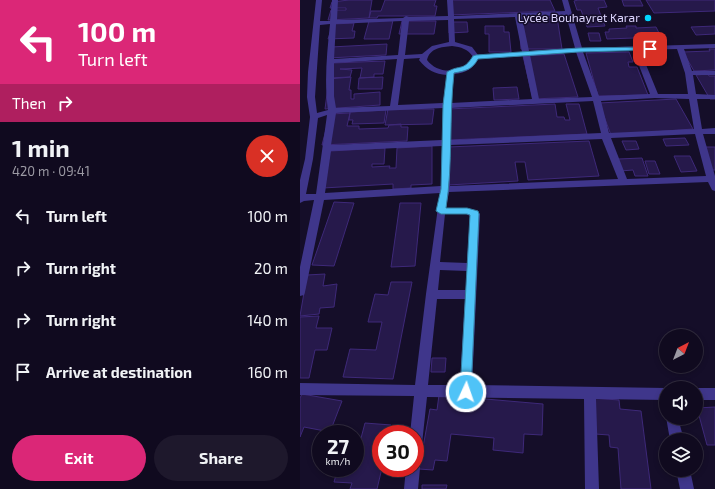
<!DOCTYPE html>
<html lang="en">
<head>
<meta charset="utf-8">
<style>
	body { margin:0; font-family:"Exo 2",sans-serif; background:#1e182c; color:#f1f3f6; height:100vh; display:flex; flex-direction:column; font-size:15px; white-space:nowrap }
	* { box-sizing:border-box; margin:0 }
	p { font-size:13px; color:#9c9aa4 }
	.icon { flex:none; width:22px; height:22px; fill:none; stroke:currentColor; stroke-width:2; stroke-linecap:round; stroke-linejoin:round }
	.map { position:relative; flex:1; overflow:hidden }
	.sheet { display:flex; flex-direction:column; background:#100a1f; width:300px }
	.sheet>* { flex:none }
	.guide { background:#db2777; color:#fff; overflow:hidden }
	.needle { width:26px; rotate:42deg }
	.buttons { position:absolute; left:359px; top:329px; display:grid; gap:8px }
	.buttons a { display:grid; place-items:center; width:44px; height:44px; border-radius:50%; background:#100a1f; box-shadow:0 2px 6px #0003,0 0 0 1px #302b3d; font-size:20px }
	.speed { position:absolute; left:12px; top:425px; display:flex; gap:8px; font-size:20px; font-weight:700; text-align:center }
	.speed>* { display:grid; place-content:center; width:52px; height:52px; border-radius:50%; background:#100a1f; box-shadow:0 2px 6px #0003,0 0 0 1px #302b3d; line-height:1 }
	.speed small { font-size:10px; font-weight:400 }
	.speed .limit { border:6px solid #d22; background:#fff; color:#111 }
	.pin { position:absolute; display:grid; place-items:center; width:34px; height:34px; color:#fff; margin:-17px; border-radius:8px; box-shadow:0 2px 6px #0006 }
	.me { position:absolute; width:44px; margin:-22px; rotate:3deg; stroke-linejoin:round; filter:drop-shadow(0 0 3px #0008) }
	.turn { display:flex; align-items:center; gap:14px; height:84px; padding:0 12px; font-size:18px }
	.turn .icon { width:52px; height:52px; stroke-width:2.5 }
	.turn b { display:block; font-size:28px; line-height:34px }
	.then { display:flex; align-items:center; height:38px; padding:0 12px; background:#0003; gap:8px; font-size:15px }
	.round { display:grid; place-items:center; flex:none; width:42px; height:42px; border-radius:21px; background:#1e182c }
	.summary { display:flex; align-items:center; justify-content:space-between; height:68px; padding:0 12px }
	h1 { font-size:24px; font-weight:700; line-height:30px }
	.button { display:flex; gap:8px; margin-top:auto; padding:8px 12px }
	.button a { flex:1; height:46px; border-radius:24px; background:#db2777; color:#fff; font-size:16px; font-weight:700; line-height:46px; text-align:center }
	.button a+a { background:#1e182c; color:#f1f3f6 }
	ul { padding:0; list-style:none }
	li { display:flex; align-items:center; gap:12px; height:52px; padding:0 12px }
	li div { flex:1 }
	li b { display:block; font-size:15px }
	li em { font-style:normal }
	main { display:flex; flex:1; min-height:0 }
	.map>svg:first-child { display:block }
	.building { fill:#26194b; stroke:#3e2979 }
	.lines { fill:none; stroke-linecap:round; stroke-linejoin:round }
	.minor { fill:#3f368b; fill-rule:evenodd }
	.route { fill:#4fc3f7; stroke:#337fa1 }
	.poi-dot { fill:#02d5ff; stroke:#150e29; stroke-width:1.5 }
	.labels { text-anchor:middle; stroke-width:3; stroke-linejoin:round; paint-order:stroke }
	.far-poi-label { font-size:12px; fill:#ddd6ff; stroke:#150e29; text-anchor:end }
</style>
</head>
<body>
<main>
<section class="sheet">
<div class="guide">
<div class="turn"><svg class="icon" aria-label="left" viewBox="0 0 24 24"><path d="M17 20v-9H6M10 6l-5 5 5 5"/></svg><div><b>100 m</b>Turn left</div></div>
<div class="then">Then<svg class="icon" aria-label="right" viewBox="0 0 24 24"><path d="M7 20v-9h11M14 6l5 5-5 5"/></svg></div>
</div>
<div class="summary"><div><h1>1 min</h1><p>420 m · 09:41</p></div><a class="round" style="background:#d93025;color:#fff"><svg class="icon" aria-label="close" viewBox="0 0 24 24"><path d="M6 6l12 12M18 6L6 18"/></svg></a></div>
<ul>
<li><svg class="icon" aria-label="left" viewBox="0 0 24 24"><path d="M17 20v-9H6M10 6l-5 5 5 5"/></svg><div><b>Turn left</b></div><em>100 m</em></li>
<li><svg class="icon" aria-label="right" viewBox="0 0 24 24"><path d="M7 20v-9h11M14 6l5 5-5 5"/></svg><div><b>Turn right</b></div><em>20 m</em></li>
<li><svg class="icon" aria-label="right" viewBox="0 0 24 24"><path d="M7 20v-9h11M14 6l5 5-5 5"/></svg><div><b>Turn right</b></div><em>140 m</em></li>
<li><svg class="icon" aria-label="arrive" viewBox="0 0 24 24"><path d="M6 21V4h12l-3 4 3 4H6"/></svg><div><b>Arrive at destination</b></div><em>160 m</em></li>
</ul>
<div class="button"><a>Exit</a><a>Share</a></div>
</section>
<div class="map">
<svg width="415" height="489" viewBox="0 0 415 489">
	<rect width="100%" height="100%" fill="#150e29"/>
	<path class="building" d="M49,0h23l-3,18 -41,2 3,-10h15v-2h-16l2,-6z
		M85,0h51l-2,6h3l-2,10h-57l-1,2h-8l2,-7h10z
		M149,0h101l5,11 -106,4z
		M278,0h26l3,7 -9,1 7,18 -18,1 -6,-17h-4l-3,-9z
		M322,0h18l3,6h-19z
		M346,0h69v11l-61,2z
		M219,17h38l5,32h-41z
		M93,20l-4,19h-25l5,-18z
		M102,21h34l-2,13h-35z
		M149,22h18l1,10 -19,1z
		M54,23l-2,8h3l-1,7 -26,1 5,-15z
		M185,26h19v6h5l2,20h-22v-18h-4z
		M326,26h10v2l20,-1 5,10 -54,2 -2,-7h4v-3l18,-1z
		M415,26v8l-19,1 -5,-8z
		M288,33h11l2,8h-11z
		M87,44l-1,11 -58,3 3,-11z
		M409,49h6v21l-21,1 -11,-19 27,-1z
		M329,52l4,10h-5l1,5h8l11,28 -50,1 -12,-43z
		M264,54l14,43 -45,2 -10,-43z
		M85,61l-2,13h-9v3l-14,1 2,-10 -22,1 12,1 -2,7 -22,1 4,-15z
		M408,74l1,2h6v23h-5l-14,-24z
		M51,77l-2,13h2v9h3v-5l26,-2v13l-55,4 4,-30z
		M83,77l-1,12h-24l1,-11z
		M217,87l2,12 -25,1 -1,-12z
		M376,99l17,30 -82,6 -12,-32z
		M255,104l2,13h7l1,3h5l-4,-16h13l8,30 -139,6v-31z
		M88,109h46l-2,15 -47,1z
		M86,110l-2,13 -32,1 1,-4h-4l1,-8z
		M50,113l-3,13h12v3l29,-1 1,-3 12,-1v3h7l-1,14 -85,4 8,-31z
		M385,138l4,7 -23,1 -3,-7z
		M289,141l10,35 -71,4 -3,-18h-10l3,19 -70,4v-38z
		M322,141h14l3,8 -13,1z
		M132,146v38l-21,1v3l-18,1v-5l-70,4 7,-37 55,-3 -1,16h-12v3l18,-1 -1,2h7l1,-20z
		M404,147h11v23h-3z
		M374,156h16l7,15 -16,1z
		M342,158l6,18h-13l-2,-6 -13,1 -2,-12z
		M345,161h10l5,13h-11z
		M34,202l20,1 -20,63 -22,-1z
		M100,203h21l-6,63 -24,1z
		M25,274l-2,12 14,-2 -3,23 -14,1 -1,6 -19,2 7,-41z
		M91,282h21l-19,97 -50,-2 7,-28 26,1 6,-28h-14l7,-28 13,1z
		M19,316l-3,12h16l-5,22h-12l-6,28h-9v-61z
		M132,358h14l-1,14h-14z
		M2,394l40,7 -12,31 -26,-5 -4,10v-39z
		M139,395l104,9 -1,31 -18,-1 -1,19 -30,-3 1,-12 -43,-4 -4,27 -12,-1 -2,10 -14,-1 11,-60 7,1z
		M292,398l27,2 1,9 21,2 10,78h-30l-3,-41 -8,-1 -1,-12 -14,-1z
		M415,407v38h-8l-10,-37z
		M65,423l26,2 -2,9h-8l1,34 -5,21h-27l2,-6 -18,-1 4,-14h17v-26h5z
		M122,485h25l-1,4h-24z"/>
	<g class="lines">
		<path class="minor" d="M16,0h6l-2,21h10l2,-21h6l-1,20 66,-2 3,-2 3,1 39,-1 -1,-16h6l1,16 111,-5 -3,-11h6l14,48 133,-4v4l-31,1 8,22h23v4h-22l3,19 19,1v4h-18l5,30 13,-1v6h-12l12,42v15l-3,-1 -4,-8 -259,10 -3,16h21l11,4 2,2 -8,171 194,3v12l-70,-1 3,90h-14l-1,-90 -157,-2 -5,47 -2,5 -5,2v-17h-5l4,-38 -114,-1v-12l115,2 11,-91 14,-101 -116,7 -19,92 -1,3 -4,1v-29l14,-67 -10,1 -4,2v-23l5,-21 5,-42 -3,-20 1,-25zM266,15l9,33 -46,3 -7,-34zM215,17l7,35 -44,3 -6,-8 -17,-5 -1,-23zM148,20l1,22 -17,4 -10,8 -17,1 4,-34zM102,21l-4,34 -64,4 2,-35zM30,24c-3,29 -6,57 -2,86l-11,3 -2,-16 5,-72zM152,46c9,1 16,3 21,11 -10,17 -35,18 -46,3 3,-12 14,-13 25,-14zM377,49l8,24 3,21h-30l-18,-44zM333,50l17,44 -51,2 -16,-44zM276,52l16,45 -53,2 -9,-44zM223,56l9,43 -81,4 3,-29c11,-1 19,-5 24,-15zM120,58l-1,2c8,10 16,14 28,15l-4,28 -45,2 6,-46zM97,59l-7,47 -54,2 -2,-12v-33zM355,98l34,1 5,30 -85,4 -8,-32zM293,101l8,32 -151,7 1,-32zM143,108l-1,32 -111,5 5,-32zM27,115l-11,79h-10l7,-35 5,-41zM395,134l11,42 -79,3 -16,-41zM302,139l16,40 -168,7v-41zM142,146l-1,40 -116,7 6,-42zM145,214h21l4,2 -3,47 -27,-1zM140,270l27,1 -1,19h-28zM137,299h28l-5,86h-32z
			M396,388h19v12h-19z
			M366,417l12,1 6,22h-14z
			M115,462l3,1 2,5 -2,21h-14l2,-21h9z
			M376,470h14l4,19h-14z"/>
	</g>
	<path class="route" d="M350,47h3v3l-74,2 -101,7c-6,11 -13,12 -24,14 -5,45 -1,91 -8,135h21l11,3 1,3 -8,178 -1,4 -4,1 -4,-1 -2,-4 10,-177 -3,-1h-26l-5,-3 5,-22 2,-84 4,-33c13,-8 16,0 26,-16l3,-1 103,-7z"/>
	<circle class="poi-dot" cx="348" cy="18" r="4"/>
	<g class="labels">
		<g class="far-poi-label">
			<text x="340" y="22">Lycée Bouhayret Karar</text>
		</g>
	</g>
</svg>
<div class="buttons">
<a><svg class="needle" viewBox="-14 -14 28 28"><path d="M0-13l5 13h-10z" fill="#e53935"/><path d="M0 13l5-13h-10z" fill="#9c9aa4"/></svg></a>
<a><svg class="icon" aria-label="sound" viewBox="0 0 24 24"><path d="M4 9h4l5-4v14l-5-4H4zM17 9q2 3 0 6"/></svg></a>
<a><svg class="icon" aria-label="layers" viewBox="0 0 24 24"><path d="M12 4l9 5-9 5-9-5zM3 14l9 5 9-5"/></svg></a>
</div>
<div class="speed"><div>27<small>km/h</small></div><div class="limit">30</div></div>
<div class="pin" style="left:350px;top:49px;background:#d93025"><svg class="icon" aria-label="arrive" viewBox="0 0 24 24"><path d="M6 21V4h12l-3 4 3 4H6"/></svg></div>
<svg class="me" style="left:166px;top:392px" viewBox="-20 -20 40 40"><circle r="17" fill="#4fc3f7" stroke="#fff" stroke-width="3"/><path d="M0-11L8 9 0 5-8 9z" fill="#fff"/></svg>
</div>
</main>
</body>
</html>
